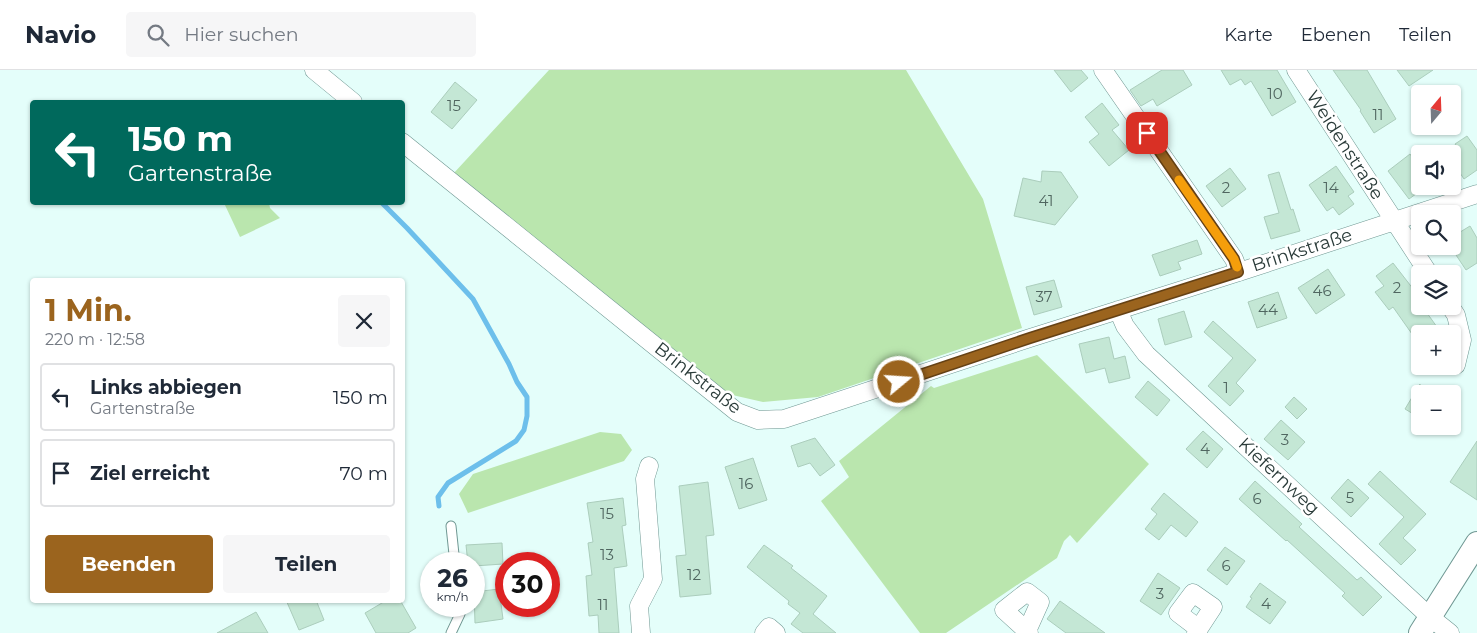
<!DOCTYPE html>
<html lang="de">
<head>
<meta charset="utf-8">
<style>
	body { margin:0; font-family:Montserrat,sans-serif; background:#f6f6f7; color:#1f2937; height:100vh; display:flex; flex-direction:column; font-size:19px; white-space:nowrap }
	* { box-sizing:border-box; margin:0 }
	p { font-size:16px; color:#747a83 }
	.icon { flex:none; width:28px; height:28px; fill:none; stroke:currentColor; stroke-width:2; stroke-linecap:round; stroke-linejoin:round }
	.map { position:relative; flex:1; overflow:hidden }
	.details { position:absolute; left:30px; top:208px; width:375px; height:325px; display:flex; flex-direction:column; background:#fff; border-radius:5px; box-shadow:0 1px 4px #0004 }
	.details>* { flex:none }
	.banner { position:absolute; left:30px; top:30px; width:375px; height:105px; border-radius:5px; box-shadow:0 1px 4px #0004; background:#00695c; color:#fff; overflow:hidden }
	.needle { width:32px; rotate:19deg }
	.controls { position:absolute; left:1411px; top:15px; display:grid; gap:10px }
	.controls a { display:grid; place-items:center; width:50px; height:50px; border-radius:5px; background:#fff; box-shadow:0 1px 4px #0004; font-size:25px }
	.speed { position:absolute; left:420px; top:482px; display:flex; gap:10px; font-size:25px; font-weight:700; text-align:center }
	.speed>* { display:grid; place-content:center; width:65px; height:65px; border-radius:50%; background:#fff; box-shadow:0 1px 4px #0004; line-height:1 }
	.speed small { font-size:12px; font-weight:400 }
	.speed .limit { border:8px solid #d22; background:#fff; color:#111 }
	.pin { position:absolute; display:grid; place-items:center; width:42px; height:42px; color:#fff; margin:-21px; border-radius:10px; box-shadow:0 2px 8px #0006 }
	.me { position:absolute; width:55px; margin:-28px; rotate:72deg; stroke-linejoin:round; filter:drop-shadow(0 0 4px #0008) }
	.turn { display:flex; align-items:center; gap:18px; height:105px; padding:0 15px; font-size:22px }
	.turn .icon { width:65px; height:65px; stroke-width:2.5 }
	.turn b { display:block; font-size:35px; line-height:42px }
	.round { display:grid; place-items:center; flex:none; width:52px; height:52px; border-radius:5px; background:#f6f6f7 }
	.head { display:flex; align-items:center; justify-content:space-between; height:85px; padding:0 15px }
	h1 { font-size:30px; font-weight:700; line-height:38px; color:#9b641e }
	.action { display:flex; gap:10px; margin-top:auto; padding:10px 15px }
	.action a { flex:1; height:58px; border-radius:5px; background:#9b641e; color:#fff; font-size:20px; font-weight:700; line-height:58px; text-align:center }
	.action a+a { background:#f6f6f7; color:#1f2937 }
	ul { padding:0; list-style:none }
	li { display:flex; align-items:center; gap:15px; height:68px; margin:0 10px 8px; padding:0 5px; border:2px solid #e0e1e3; border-radius:5px }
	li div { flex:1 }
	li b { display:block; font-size:19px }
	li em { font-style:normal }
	header { display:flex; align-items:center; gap:30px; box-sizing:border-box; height:70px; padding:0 25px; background:#fff; border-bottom:1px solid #e0e1e3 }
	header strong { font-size:24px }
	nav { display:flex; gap:28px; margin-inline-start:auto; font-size:18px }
	.search { width:350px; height:45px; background:#f6f6f7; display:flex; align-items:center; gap:12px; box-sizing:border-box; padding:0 18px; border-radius:5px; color:#747a83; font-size:19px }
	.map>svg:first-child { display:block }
	.green { fill:#bae6ae }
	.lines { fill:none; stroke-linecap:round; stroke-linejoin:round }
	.stream { stroke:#6dbfeb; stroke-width:5 }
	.building { fill:#c4e7d5; stroke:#abcdbc }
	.service-casing { stroke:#6f9792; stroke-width:11 }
	.minor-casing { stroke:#6f9792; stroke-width:19 }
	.tertiary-casing { stroke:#6f9792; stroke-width:24 }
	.service { stroke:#fff; stroke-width:9 }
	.minor { stroke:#fff; stroke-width:18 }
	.tertiary { stroke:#fff; stroke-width:22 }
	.route-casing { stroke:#654114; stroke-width:12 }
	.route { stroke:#9b641e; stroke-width:9 }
	.slow { stroke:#f59e0b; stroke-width:9 }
	.labels { text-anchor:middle; stroke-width:5; stroke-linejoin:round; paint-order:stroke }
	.number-label { font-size:15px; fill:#506660 }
	.street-label { font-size:18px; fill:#2a3b39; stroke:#fff }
</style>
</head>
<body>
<header>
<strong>Navio</strong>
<div class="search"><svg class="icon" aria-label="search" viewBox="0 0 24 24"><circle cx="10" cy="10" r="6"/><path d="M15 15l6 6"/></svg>Hier suchen</div>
<nav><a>Karte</a><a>Ebenen</a><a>Teilen</a></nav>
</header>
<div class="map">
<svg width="1477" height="563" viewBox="0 0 1477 563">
	<rect width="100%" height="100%" fill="#e4fefa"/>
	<path class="green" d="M549,0h357l77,129 39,129 -204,69 -55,5 -35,-8 -275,-220z
		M224,133h45l1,5 10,10 -40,19z
		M1037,285l112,109 -72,79 -7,-8 -6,6 -7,17 -111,75h-26l-99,-132 28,-24 -10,-16 92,-75 3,2z
		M600,362l21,2 11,16 -8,11 -156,52 -9,-19 14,-20z"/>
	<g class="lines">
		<path class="stream" d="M381,132l26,26 66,71 36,65 8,18 10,15v19l-3,14 -8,11 -68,42 -10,14 1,9"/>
	</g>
	<path class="building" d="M1054,0h27l7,8 -17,14z
		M1162,0h21l9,15 -35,21 -4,-7 -12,7 -11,-16z
		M1221,0h56l19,32 -24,14 -21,-35 -6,4 -4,-6 -11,6z
		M1333,0h34l29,49 -22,14 -14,-22 1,-1z
		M1397,0h36l-24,16z
		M455,12l22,18 -25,29 -21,-17z
		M1102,33l17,22 -7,5 17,20 -20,16 -20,-24 10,-8 -14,-17z
		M1467,66l10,14v20l-13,9 -12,-18v-4l8,-5 -5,-8z
		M1410,84l10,14v23l-11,8 -21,-28z
		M1336,96l18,26 -6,4 6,8 -15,11 -6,-8 -6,4 -18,-26z
		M1230,98l16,21 -24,18 -16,-21z
		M1042,101l19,1 17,25 -23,28 -41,-9 9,-38 18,4z
		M1279,102l12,38 2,-1 7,22 -29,8 -7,-22 15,-4 -11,-38z
		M1470,156l7,12v25l-11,7 -14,-21v-12z
		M1197,170l5,14 -24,8 3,7 -21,7 -8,-21z
		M1393,193l21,27 -2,2 8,11v3h2l20,28h-30l-19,-27 -4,3 -14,-18 9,-6 -8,-10z
		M1328,199l17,26 -29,19 -18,-26z
		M1054,210l8,27 -28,8 -8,-28z
		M1278,222l9,26 -30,10 -9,-26z
		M1184,241l8,26 -27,8 -7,-26z
		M1213,251l43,39 -20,23 8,8 -14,15 -22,-20 25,-28 -29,-26z
		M1109,267l5,22 11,-3 5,22 -21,5 -4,-15 -19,5 -7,-29z
		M1148,311l22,19 -13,16 -22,-19z
		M1420,314v34l-15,-9z
		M1294,327l13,12 -10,10 -12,-12z
		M1281,350l24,22 -17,18 -24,-21z
		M1203,361l20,18 -16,19 -21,-19z
		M815,368l20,27 -15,11 -10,-13 -12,4 -7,-21z
		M1477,371v59l-27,-18z
		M753,388l14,42 -28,9 -14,-42z
		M1380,401l46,43 -23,24 13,12 -15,15 -22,-21 25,-27 -36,-33z
		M1348,409l21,19 -18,19 -20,-19z
		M1255,411l47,43 -3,3 58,53 4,-3 21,20 -19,19 -21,-20 3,-3 -58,-53 -1,1 -47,-42z
		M708,412l6,53 -8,1 5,58 -31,3 -4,-41 10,-1 -7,-69z
		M1164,423l34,29 -12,15 -15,-12 -12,15 -14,-11 12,-15 -6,-5z
		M623,428l3,27 -4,1 5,40 -13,2 5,65h-20l-1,-18 -9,1 -3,-40 6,-1 -4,-32 5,-1 -6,-39z
		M502,473l1,21 -29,2v-2h-6l-2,-19z
		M764,475l29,21 -2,2 36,28 -14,18 23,19h-33l-12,-9 9,-11 -12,-9 1,-3 -42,-34z
		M1225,477l20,14 -18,24 -20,-15z
		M1158,503l22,15 -19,27 -21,-14z
		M1260,513l26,19 -16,22 -24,-17 6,-9 -2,-1z
		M499,519l4,30 -28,4 -1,-31z
		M286,530h30l8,20 -25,10z
		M387,530h13l16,28 -8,5h-32l-11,-20z
		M1060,531l45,32h-39l-19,-14z
		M256,542l12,21h-51z"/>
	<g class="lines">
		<defs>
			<path id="service" d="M451,456l4,38
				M451,563l9,-19 -1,-8"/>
			<path id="minor" d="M314,0l39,32
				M1103,0l131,189 5,13
				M1296,0l133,204
				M402,72l335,270 21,8 26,-1 246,-81 209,-66 238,-78
				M1450,236l6,9 6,25 -6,25
				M1118,240l7,16 21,28 284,263 20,16
				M1027,561l13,-29 -13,-10 -23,18 23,21 2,2
				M641,563l-2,-27 14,-27 -8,-100 4,-13
				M764,563l5,-6 7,6
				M1196,563l17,-26 -20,-14 -15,20 21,16"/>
			<path id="tertiary" d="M1420,563l57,-90"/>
		</defs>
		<use href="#service" class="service-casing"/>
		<use href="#minor" class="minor-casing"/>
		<use href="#tertiary" class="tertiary-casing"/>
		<use href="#service" class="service"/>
		<use href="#minor" class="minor"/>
		<use href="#tertiary" class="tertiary"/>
	</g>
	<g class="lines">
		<defs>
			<path id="route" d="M899,312l131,-44 208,-66 -4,-13 -87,-126"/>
		</defs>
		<use href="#route" class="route-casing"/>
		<use href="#route" class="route"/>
		<path class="slow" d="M1179,110l55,79 3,8"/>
	</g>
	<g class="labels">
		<g class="number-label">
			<text x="1275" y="29">10</text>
			<text x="454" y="41">15</text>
			<text x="1378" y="50">11</text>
			<text x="1226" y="123">2</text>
			<text x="1331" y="123">14</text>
			<text x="1046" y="136">41</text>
			<text x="1397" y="223">2</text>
			<text x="1322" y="226">46</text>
			<text x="1044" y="232">37</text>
			<text x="1268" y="245">44</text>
			<text x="1226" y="323">1</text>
			<text x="1285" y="375">3</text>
			<text x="1205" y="384">4</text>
			<text x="746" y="419">16</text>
			<text x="1350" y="433">5</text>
			<text x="1257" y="434">6</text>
			<text x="607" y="449">15</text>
			<text x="607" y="490">13</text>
			<text x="1226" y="501">6</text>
			<text x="694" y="510">12</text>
			<text x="1160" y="529">3</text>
			<text x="1266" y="539">4</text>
			<text x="603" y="540">11</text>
		</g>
		<g class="street-label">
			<text transform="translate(1345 75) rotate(57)" y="6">Weidenstraße</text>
			<text transform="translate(1302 180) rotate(-18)" y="6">Brinkstraße</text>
			<text transform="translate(698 308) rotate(38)" y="6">Brinkstraße</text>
			<text transform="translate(1279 406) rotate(43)" y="6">Kiefernweg</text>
		</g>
	</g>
</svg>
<div class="controls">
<a><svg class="needle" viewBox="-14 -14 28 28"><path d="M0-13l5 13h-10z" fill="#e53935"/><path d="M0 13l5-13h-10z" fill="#747a83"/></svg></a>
<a><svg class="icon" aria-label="sound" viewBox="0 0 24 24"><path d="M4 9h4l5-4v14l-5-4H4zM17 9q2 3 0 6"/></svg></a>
<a><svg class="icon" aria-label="search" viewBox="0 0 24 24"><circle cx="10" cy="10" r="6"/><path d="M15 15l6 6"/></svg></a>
<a><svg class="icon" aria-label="layers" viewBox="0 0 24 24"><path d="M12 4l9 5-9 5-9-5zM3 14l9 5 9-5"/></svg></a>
<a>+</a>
<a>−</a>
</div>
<div class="speed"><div>26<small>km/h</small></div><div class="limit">30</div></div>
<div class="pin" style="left:1147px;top:63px;background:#d93025"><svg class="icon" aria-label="arrive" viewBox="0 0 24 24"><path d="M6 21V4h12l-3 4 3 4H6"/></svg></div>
<svg class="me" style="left:899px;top:312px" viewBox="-20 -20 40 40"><circle r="17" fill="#9b641e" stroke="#fff" stroke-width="3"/><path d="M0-11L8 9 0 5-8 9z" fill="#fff"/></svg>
<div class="banner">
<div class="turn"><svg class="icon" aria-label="left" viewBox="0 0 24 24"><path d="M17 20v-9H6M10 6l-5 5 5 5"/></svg><div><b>150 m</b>Gartenstraße</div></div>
</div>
<section class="details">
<div class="head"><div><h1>1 Min.</h1><p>220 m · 12:58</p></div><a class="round"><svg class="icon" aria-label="close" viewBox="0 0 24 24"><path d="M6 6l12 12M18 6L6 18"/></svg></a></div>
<ul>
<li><svg class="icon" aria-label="left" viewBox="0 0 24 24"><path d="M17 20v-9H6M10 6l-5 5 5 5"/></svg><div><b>Links abbiegen</b><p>Gartenstraße</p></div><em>150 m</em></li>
<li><svg class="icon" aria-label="arrive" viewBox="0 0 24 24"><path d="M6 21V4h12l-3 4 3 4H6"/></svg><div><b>Ziel erreicht</b></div><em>70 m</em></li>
</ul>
<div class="action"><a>Beenden</a><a>Teilen</a></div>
</section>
</div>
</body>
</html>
